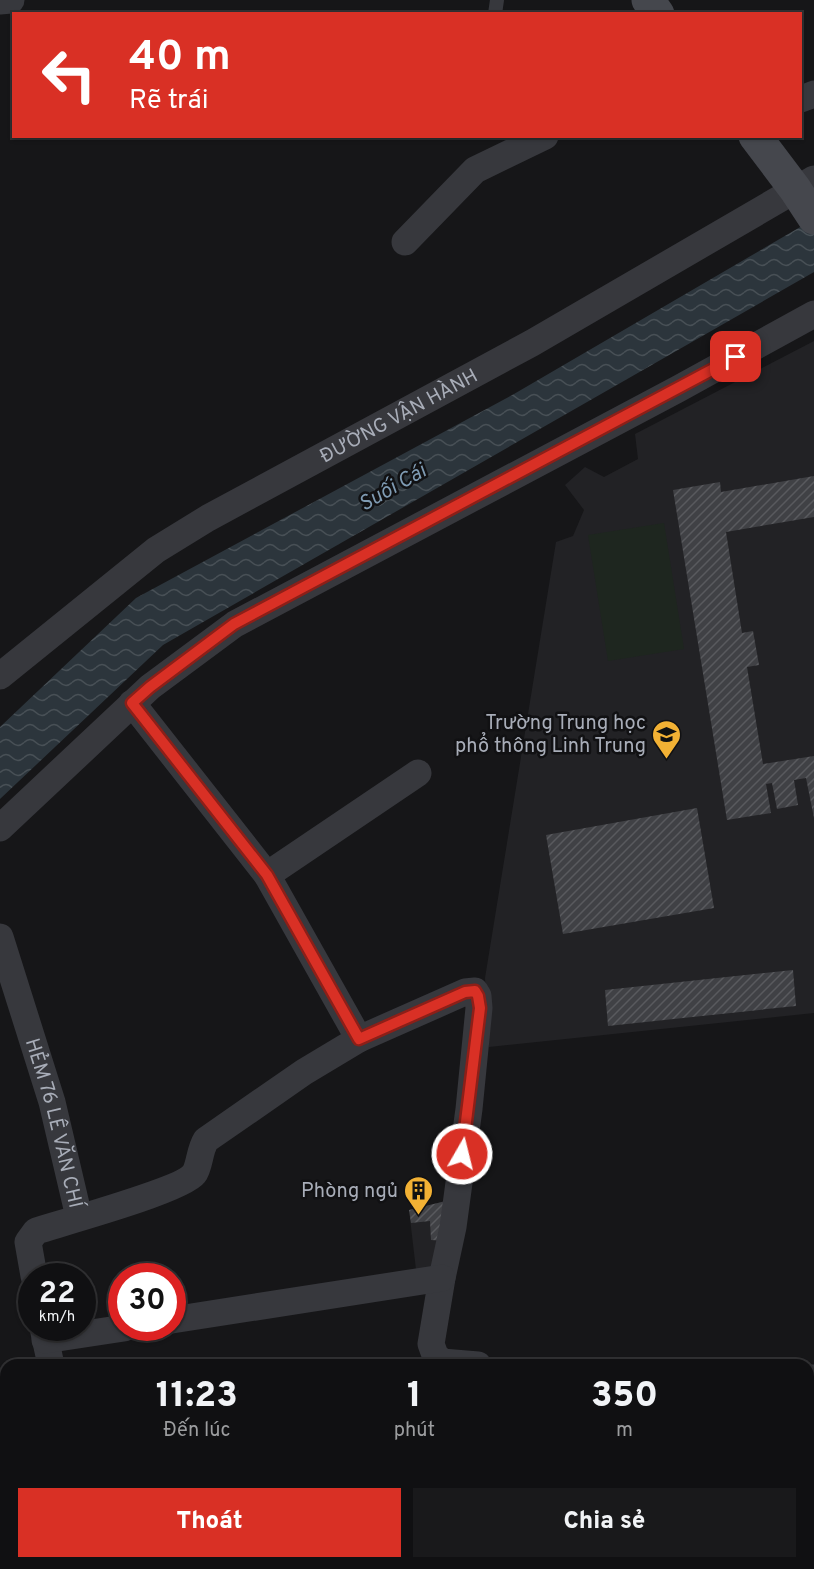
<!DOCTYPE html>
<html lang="vi">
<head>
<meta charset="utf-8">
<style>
	body { margin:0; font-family:Overpass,sans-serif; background:#19191b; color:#f1f3f6; height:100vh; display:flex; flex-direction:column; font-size:22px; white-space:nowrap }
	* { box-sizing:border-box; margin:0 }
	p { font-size:20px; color:#9c9d9f }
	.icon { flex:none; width:33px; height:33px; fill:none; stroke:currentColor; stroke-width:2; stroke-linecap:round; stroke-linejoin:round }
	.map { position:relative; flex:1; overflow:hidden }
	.details { position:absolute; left:0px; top:1359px; width:814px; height:210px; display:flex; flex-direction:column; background:#101012; border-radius:18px 18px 0 0; box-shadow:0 2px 4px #0004,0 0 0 2px #303032 }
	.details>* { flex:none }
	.guide { position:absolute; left:12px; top:12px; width:790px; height:126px; border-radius:0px; box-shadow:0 2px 4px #0004,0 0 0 2px #303032; background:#d93025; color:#fff; overflow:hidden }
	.speed { position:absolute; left:18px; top:1263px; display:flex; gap:12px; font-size:30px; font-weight:700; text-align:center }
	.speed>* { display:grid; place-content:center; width:78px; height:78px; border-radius:50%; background:#101012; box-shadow:0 2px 4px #0004,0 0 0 2px #303032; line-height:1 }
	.speed small { font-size:15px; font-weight:400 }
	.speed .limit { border:9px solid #d22; background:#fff; color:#111 }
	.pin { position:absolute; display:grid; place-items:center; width:51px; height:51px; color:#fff; margin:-26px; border-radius:12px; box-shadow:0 3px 9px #0006 }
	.me { position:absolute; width:66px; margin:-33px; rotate:8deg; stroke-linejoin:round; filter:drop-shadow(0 0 4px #0008) }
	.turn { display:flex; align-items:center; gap:21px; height:126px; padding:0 18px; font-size:27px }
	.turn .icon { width:78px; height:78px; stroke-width:2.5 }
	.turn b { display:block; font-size:42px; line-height:51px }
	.eta { display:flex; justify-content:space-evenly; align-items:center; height:102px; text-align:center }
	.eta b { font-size:36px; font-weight:800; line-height:42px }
	.primary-button { display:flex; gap:12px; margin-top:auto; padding:12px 18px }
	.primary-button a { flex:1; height:69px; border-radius:0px; background:#d93025; color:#fff; font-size:24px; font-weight:800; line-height:69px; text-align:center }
	.primary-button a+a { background:#19191b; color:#f1f3f6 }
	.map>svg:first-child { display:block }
	.built { fill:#222225 }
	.pitch { fill:#1e261f }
	.water { fill:url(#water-waves) }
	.building { fill:url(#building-hatch) }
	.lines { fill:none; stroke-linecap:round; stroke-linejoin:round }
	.lane { stroke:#37383d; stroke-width:14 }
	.street { stroke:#37383d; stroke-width:27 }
	.secondary { stroke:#45474d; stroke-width:33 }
	.route-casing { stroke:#8d1f18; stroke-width:15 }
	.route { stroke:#d93025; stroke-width:10 }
	.labels { text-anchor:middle; stroke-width:5; stroke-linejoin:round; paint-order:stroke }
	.street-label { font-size:20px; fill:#a8adb8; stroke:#111113 }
	.poi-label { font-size:20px; fill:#a8adb8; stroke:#111113; text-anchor:end }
	.water-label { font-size:21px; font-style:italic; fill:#7f9bb3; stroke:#111113 }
</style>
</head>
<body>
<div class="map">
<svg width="814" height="1569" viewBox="0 0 814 1569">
	<defs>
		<pattern id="water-waves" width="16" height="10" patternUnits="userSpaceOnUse" patternTransform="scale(1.5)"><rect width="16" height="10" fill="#2c353c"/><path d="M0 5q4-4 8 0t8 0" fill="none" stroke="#485056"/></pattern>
		<pattern id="building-hatch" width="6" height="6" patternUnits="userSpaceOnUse" patternTransform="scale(1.5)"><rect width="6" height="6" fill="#404145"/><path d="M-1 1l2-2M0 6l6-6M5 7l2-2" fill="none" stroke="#595a5e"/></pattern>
	</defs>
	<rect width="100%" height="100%" fill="#161618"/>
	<path class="built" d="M814,341v672l-325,34 -4,-69 71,-436 17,-6 11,-26 -19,-25 20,-18 19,10 34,-18 -3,-25z
		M450,1200l-12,75 -21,3 -8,-68z"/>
	<path class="pitch" d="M664,523l20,126 -76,12 -20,-126z"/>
	<path class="water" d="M814,219v53l-651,373 -163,154v-72l136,-129 378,-204z"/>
	<path class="building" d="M814,476v41l-88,15 16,101 11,-2 6,34 -12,2 16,97 51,-8v62l-8,-40 -12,2 4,25 -21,4 -5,-26 -6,1 5,29 -44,7 -54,-330 47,-8 1,10z
		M697,808l17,100 -151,26 -17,-99z
		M793,970l3,36 -188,20 -3,-36z
		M450,1200l-4,41 -15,-1 -1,-19 -19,2 -2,-13z"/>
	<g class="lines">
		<path class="lane" d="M495,14l2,-14"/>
		<g class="street">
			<path d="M0,1l11,-1"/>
			<path d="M801,99l13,-5"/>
			<path d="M405,242l70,-72 70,-34"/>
			<path id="s1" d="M0,676l156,-126 52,-32 324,-175 282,-164"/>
			<path d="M132,703l135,172 92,164"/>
			<path d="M0,828l150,-141 85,-63 443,-235 136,-75"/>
			<path d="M267,875l151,-102"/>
			<path id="s2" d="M0,937l52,165 27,115"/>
			<path d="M34,1276l-6,-34 8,-11c25,-8 146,-41 158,-57 6,-8 5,-23 12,-34l98,-68 55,-33 106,-47 10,-1 3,5 1,12 -10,101 -16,118 -11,51 -11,66 4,11 7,7 36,3"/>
			<path d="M172,1320l270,-42"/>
			<path d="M43,1328l8,37"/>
			<path d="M45,1340l79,-12"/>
			<path d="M808,1378h6"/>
			<path d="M0,1512l6,-1"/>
			<path d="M61,1569l2,-6"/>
			<path d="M289,1569l1,-6"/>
		</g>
		<path class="secondary" d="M648,0l10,14
			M755,136l40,53 19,29"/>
	</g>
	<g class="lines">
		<defs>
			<path id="route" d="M462,1154l18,-146 -2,-12 -3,-5 -10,1 -106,47 -92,-164 -135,-172 18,-16 84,-63 502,-267"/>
		</defs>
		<use href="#route" class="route-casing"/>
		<use href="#route" class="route"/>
	</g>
	<defs>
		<symbol id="school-pin" viewBox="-11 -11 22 30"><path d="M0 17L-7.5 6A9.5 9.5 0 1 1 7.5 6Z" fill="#f2b134" stroke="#111113"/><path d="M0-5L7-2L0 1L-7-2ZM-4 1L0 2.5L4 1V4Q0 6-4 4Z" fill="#111"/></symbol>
		<symbol id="building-pin" viewBox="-11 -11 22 30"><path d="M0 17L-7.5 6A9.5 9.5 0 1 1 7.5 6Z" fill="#f2b134" stroke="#111113"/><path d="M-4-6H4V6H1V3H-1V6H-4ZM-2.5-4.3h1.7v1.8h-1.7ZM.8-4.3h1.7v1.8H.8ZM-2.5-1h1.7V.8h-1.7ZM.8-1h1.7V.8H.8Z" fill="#111"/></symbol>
	</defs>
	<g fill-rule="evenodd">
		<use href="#school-pin" x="650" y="718" width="33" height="45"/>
		<use href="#building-pin" x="402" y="1174" width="33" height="45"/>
	</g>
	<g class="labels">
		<g class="street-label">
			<text dy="7" stroke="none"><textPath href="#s1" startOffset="478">ĐƯỜNG VẬN HÀNH</textPath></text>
			<text dy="7" stroke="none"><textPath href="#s2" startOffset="194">HẺM 76 LÊ VĂN CHÍ</textPath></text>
		</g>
		<g class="poi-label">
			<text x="646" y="729">Trường Trung học<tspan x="646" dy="23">phổ thông Linh Trung</tspan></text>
			<text x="398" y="1197">Phòng ngủ</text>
		</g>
		<g class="water-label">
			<text transform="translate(392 487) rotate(-30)" y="7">Suối Cái</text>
		</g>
	</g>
</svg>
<div class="speed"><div>22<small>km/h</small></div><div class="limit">30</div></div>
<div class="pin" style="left:736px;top:357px;background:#d93025"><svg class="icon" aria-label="arrive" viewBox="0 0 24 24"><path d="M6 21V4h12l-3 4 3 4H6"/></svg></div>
<svg class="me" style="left:462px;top:1154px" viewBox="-20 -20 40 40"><circle r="17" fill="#d93025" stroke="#fff" stroke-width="3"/><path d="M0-11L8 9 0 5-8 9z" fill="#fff"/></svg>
<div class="guide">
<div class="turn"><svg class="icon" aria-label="left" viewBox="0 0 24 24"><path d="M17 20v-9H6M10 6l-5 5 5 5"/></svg><div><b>40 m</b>Rẽ trái</div></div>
</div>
<section class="details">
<div class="eta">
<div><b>11:23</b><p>Đến lúc</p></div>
<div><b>1</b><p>phút</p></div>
<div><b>350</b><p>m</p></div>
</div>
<div class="primary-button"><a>Thoát</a><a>Chia sẻ</a></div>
</section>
</div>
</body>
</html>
